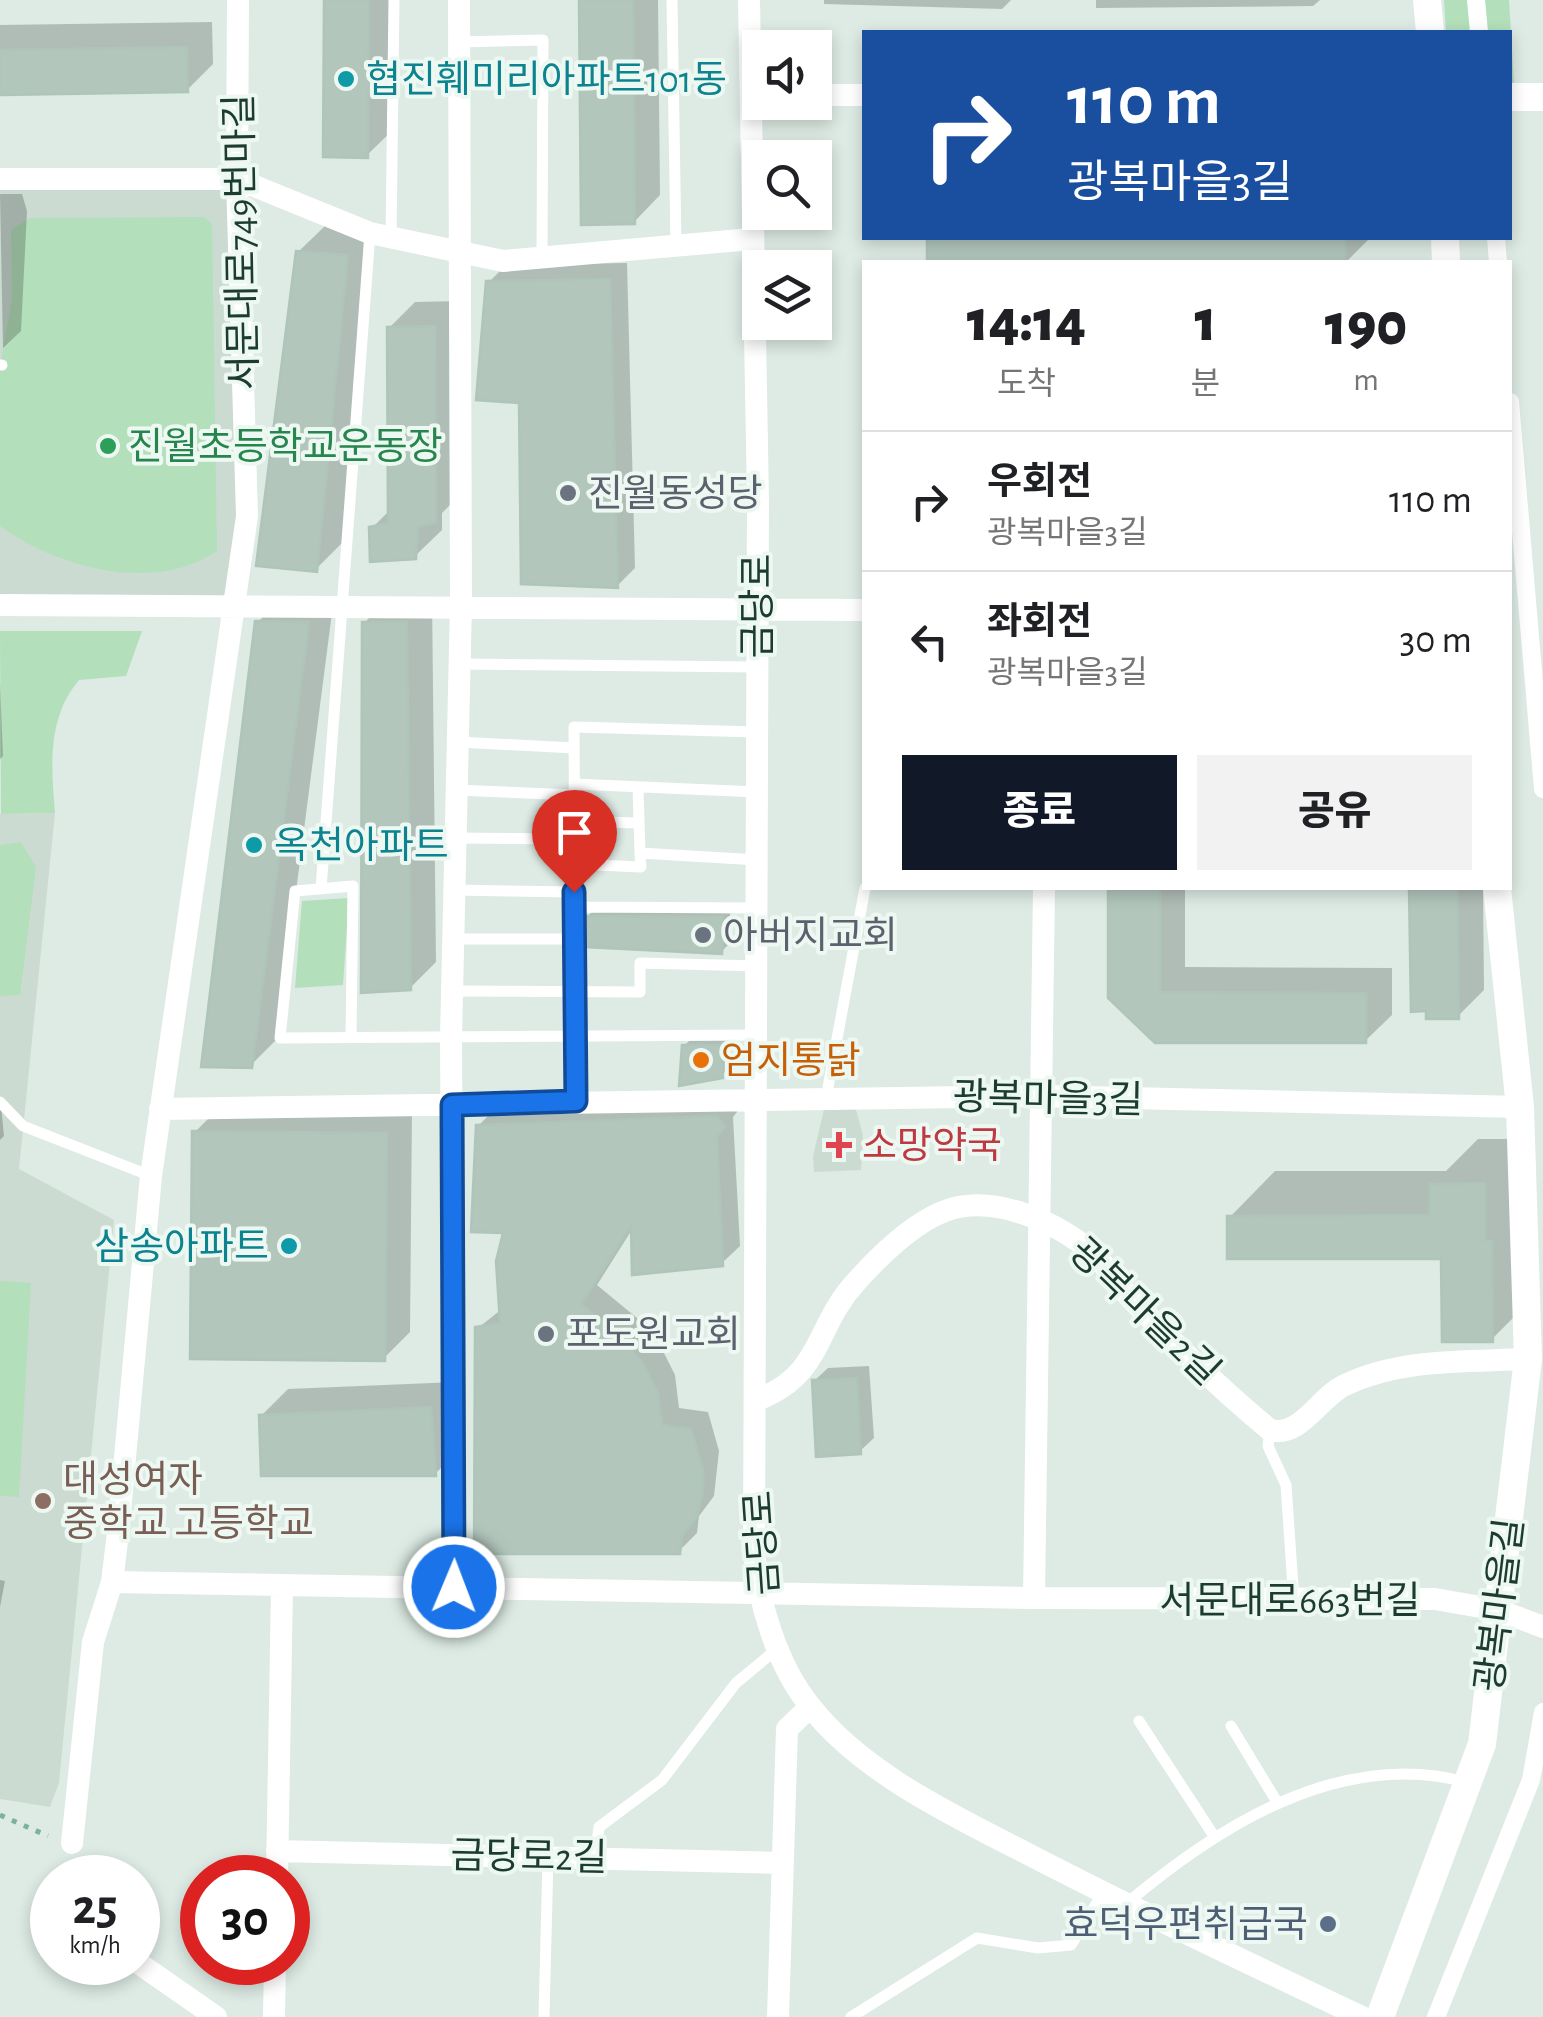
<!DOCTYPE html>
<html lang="ko">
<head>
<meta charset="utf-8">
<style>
	body { margin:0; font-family:"Alegreya Sans","Noto Sans KR",sans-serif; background:#f2f2f2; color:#202124; height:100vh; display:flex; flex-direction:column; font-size:38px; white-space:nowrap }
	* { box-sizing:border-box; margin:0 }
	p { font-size:32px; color:#757577 }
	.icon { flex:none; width:55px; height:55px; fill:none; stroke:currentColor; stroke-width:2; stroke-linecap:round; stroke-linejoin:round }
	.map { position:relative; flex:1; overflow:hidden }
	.panel { position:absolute; left:862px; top:260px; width:650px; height:630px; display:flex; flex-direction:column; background:#fff; border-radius:0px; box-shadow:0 5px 15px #0003 }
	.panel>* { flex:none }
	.guide { position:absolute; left:862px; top:30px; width:650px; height:210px; border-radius:0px; box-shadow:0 5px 15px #0003; background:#1a4fa0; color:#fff; overflow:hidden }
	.controls { position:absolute; left:742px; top:30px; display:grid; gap:20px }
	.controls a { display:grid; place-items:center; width:90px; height:90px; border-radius:0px; background:#fff; box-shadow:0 5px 15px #0003; font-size:50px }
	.speed { position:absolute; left:30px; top:1855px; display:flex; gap:20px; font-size:50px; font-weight:700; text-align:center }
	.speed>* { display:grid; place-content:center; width:130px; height:130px; border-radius:50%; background:#fff; box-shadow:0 5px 15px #0003; line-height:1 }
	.speed small { font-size:25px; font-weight:400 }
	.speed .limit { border:15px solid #d22; background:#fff; color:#111 }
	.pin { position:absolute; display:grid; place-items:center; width:85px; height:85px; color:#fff; margin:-102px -42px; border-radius:50% 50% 50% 0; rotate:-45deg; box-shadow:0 0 10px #0007 }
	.pin .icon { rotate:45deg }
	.me { position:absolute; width:110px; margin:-55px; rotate:1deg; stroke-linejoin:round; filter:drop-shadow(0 0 8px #0008) }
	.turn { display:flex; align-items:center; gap:35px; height:210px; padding:0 40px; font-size:45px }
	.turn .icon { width:130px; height:130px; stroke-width:2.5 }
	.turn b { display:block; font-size:70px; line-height:85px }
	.eta { display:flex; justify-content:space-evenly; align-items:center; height:170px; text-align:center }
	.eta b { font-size:60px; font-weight:800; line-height:70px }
	.button { display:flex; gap:20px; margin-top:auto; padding:20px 40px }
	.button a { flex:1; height:115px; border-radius:0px; background:#111827; color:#fff; font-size:40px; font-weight:800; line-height:115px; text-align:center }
	.button a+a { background:#f2f2f2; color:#202124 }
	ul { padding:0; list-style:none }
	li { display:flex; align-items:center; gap:30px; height:140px; padding:0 40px; border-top:2px solid #e0e0e0 }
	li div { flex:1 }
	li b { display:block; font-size:38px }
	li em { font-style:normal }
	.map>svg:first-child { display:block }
	.built { fill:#cbdbd2 }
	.green { fill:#b3dfbb }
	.shadow { fill:#0003 }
	.building { fill:#b2c6bc; stroke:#afc5ba; stroke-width:2.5 }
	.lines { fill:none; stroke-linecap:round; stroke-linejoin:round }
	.path { stroke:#7ab29c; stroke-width:5; stroke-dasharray:5 8; stroke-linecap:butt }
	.service { stroke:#fff; stroke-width:11 }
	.pedestrian { stroke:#fff; stroke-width:18 }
	.minor { stroke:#fff; stroke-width:22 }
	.tertiary { stroke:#fff; stroke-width:28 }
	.route-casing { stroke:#114b97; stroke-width:25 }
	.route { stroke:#1a73e8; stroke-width:18 }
	.culture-dot { fill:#0f9aa8; stroke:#eef8f2; stroke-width:4 }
	.leisure-dot { fill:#2e9e5b; stroke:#eef8f2; stroke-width:4 }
	.worship-dot { fill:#6b7280; stroke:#eef8f2; stroke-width:4 }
	.food-dot { fill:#e8710a; stroke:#eef8f2; stroke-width:4 }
	.health-dot { fill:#e0444e; stroke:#eef8f2; stroke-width:4 }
	.education-dot { fill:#8d6e63; stroke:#eef8f2; stroke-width:4 }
	.service-dot { fill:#5c6f8a; stroke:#eef8f2; stroke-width:4 }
	.labels { text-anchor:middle; stroke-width:8; stroke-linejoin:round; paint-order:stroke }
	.culture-label { font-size:38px; fill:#0d838f; stroke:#eef8f2; text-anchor:start }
	.street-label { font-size:38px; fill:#1d3c31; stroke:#eef8f2 }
	.leisure-label { font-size:38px; fill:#27864d; stroke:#eef8f2; text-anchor:start }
	.worship-label { font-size:38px; fill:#5b616d; stroke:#eef8f2; text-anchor:start }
	.food-label { font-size:38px; fill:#c56008; stroke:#eef8f2; text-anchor:start }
	.health-label { font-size:38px; fill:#be3a42; stroke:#eef8f2; text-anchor:start }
	.education-label { font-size:38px; fill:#785e54; stroke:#eef8f2; text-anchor:start }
	.service-label { font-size:38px; fill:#4e5e75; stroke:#eef8f2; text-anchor:end }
</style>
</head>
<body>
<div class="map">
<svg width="1543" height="2017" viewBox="0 0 1543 2017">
	<rect width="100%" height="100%" fill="#ddebe4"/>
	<path class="built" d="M0,179h237l-1,424 -236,2z
		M55,813l-36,356 95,51 -55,563 -9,24 -50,-8v-985z
		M825,1105l30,1 8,29 -2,35 -47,2 -1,-16z"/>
	<path class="green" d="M1444,0h65l5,83h-4v-51h-64z
		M204,217l8,7 5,327c-64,43 -159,17 -217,-25v-159l12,-69 -1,-68 19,-12z
		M0,631h142l-16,45 -47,4c-32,38 -28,86 -24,133l-54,1z
		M21,842l15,25 -16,128 -20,1v-151z
		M349,898l-6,87 -48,3 7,-87z
		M0,1281l31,2 -12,214 -19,-1z"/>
	<path class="shadow" d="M326,0h68v129l-27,26z
		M581,0h77l2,195 -26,27z
		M824,0h187l-9,9 -178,-5z
		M1096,0h224l-7,6 -217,2z
		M212,22l1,42 -26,26 -187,2v-67z
		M0,194h22l5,17 -6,120 -18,17z
		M325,226l48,3 -31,314 -26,26 -18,-317z
		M929,238h441l-24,24h-417z
		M627,263l8,305 -18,18 -96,-185 -33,-118 18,-18z
		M460,301l1,193 -19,19v17l-27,26 -43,-28 18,-18 -1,-182 26,-26z
		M284,596l50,1 -57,442 -26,26 6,-442z
		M391,597h41l4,365 -26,26 -46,-365z
		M0,683l3,73 -3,3z
		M1111,888h74v79l207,1v47l-27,26 -255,-44z
		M1411,888h72l1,102 -26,26 -45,-7z
		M595,909l135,1v33l-9,9h-38l-41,-7 -55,-28z
		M693,1037h36l1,30 -8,8 -38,-29z
		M0,1095l4,41 -4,4z
		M221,1106l191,1 -2,225 -26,26 -189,-226z
		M741,1107l-8,10 7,129 -18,17 -89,-35 -36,57 46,38 18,24 14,28 4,33 29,4 11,39 -5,45 -15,20 -2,17 -18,18 -201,-223 24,-19 4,-78 -28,-105 18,-18z
		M1478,1139h51l8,155 -45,45 -48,-83 -214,-39 45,-46h171z
		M869,1366l5,72 -14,13 -46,-70 14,-13z
		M456,1382l5,66 -26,26 -174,-58 27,-27z
		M0,1580l5,1 -5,26z"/>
	<path class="building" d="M324,0h45l-1,158 -45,-1z
		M579,0h54l2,224 -54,1z
		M187,47l1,45 -188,3v-45z
		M927,238h418v24h-418z
		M296,251l52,4 -31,317 -61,-6z
		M610,279l8,309 -97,-4 -2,-181 -43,-3 10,-119z
		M435,326l1,196 -18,5 -2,32 -46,3 -1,-35 19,-4 -1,-196z
		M255,621l54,1 -57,446 -51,-1z
		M362,622h45l4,368 -50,3z
		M1108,888h52v104l206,1v50h-211l-47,-45z
		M1409,888h48l2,131h-33v-8l-15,1z
		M584,916l139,1 -1,37 -137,-7z
		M682,1045h39l2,33 -44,8z
		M717,1116l8,11 -8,10 6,129 -91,9 -1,-49 -50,78 45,37 18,24 14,28 4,32 29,4 12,41v22l-6,25 -15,19 -2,18h-206l1,-227 25,-4 -4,-62 7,-28 -32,-1 5,-107z
		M192,1131l195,2 -2,228 -195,-2z
		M1485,1183v58h7l1,101h-51l-1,-83h-214v-43l203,-1v-31z
		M857,1378l4,76 -45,3 -4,-77z
		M431,1407l5,69h-175l-2,-61z"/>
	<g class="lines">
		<path class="path" d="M0,1815l48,21"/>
		<path class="service" d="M672,0l4,246
			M459,42l84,-2 -1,216
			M391,238l3,-238
			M0,365h2
			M459,664l298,3
			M458,742l116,6
			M574,784l183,8
			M638,788l2,65
			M456,790l118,5
			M574,821l64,2
			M455,838l119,1
			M574,864l67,3 -1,-14 118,7
			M321,889l49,-656
			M454,890l121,2
			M575,907l182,1
			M453,939h122
			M452,991l188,1v-29l118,3
			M351,1036l2,-150 -58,5 -15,147 478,-3
			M826,1098l39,-210
			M576,1101l-2,-374 183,5
			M0,1102l23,24 128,50
			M1270,1430l-2,16 18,39 8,116
			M1139,1721l75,115
			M1231,1726l46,76
			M595,1857l4,-30 63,-47 74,-97 41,-34
			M1126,1904c91,-77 214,-156 340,-122
			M544,2017l4,-161
			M851,2017l126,-79 61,10 33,-3 32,-52"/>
		<path class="pedestrian" d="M1476,0l3,32
			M1496,238l2,24
			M1510,402l33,387
			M1436,2017l95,-237 12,-68"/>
		<path class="minor" d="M749,0l9,501 -4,1050c4,51 23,114 56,155 52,67 144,110 218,148 110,57 222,110 334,163
			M815,95h50
			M0,179h237l133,54 133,28 249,-22
			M0,605l865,5
			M160,1109l881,-13 479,11
			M757,1400c67,-26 57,-73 99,-118 22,-25 57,-59 89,-71 48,-18 112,11 148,42 11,9 18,25 28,35 46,49 97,99 149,142 31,8 49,-33 75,-45 56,-27 122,-23 183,-26
			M112,1582l922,16 401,1 63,11 45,17
			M454,1587l-3,-550 10,-433 -2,-604
			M1034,1598l10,-710
			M72,1843l21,-201 19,-60 6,-49 33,-357 96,-660 -10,-337 1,-179
			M277,1851l504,12
			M277,1878l5,-291
			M137,1962l79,55
			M274,2017l1,-55
			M778,2017l9,-288 23,-22"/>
		<path class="tertiary" d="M1427,0l3,32
			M1510,97h33
			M1445,238l1,24
			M1380,2017l102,-273 46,-385 -8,-252 -23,-219"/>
	</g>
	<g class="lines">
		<defs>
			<path id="route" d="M454,1587l-2,-482 124,-4 -2,-209"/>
		</defs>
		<use href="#route" class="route-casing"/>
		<use href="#route" class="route"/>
	</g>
	<g class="culture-dot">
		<circle cx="346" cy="79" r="10"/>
		<circle cx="254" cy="845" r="10"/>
		<circle cx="289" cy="1246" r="10"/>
	</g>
	<circle class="leisure-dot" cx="108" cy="446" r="10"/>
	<g class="worship-dot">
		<circle cx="568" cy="493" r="10"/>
		<circle cx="703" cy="935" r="10"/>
		<circle cx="546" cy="1334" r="10"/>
	</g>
	<circle class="food-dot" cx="701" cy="1060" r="10"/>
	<path class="health-dot" d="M834 1130h10v10h10v10h-10v10h-10v-10h-10v-10h10z"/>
	<circle class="education-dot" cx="43" cy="1501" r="10"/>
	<circle class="service-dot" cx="1328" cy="1924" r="10"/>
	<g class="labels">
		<g class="culture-label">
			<text x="366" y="92">협진훼미리아파트101동</text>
			<text x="274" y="858">옥천아파트</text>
			<text x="269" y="1259" text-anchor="end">삼송아파트</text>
		</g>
		<g class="street-label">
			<text transform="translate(241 242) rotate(-91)" y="13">서문대로749번마길</text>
			<text transform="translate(757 606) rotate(-90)" y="13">금당로</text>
			<text transform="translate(1048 1098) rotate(1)" y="13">광복마을3길</text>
			<text transform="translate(1145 1311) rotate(44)" y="13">광복마을2길</text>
			<text transform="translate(761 1543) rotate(-94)" y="13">금당로</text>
			<text x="1290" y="1613">서문대로663번길</text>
			<text transform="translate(1499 1605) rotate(-83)" y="13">광복마을길</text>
			<text transform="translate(529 1856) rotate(1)" y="13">금당로2길</text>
		</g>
		<g class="leisure-label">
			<text x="128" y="459">진월초등학교운동장</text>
		</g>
		<g class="worship-label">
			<text x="588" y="506">진월동성당</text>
			<text x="723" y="948">아버지교회</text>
			<text x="566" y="1347">포도원교회</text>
		</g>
		<g class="food-label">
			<text x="721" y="1073">엄지통닭</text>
		</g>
		<g class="health-label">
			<text x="862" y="1158">소망약국</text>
		</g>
		<g class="education-label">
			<text x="63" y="1492">대성여자<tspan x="63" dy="44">중학교 고등학교</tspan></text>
		</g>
		<g class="service-label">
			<text x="1308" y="1937">효덕우편취급국</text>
		</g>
	</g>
</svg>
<div class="controls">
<a><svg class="icon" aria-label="sound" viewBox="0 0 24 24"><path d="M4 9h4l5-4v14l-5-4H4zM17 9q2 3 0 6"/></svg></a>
<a><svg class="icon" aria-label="search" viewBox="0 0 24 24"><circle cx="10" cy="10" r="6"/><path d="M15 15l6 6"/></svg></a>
<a><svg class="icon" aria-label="layers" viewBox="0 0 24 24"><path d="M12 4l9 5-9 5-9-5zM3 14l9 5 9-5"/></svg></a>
</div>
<div class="speed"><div>25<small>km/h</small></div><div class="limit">30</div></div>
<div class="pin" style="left:574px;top:892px;background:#d93025"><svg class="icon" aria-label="arrive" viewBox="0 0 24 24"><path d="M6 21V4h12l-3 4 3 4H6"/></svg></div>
<svg class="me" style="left:454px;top:1587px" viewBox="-20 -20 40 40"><circle r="17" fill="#1a73e8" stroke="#fff" stroke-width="3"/><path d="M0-11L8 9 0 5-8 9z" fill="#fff"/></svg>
<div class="guide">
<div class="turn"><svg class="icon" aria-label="right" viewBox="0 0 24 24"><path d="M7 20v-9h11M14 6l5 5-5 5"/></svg><div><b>110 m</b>광복마을3길</div></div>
</div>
<section class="panel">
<div class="eta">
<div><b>14:14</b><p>도착</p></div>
<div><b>1</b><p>분</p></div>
<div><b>190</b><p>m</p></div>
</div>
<ul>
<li><svg class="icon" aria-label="right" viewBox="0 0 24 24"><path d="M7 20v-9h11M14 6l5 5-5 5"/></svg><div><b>우회전</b><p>광복마을3길</p></div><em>110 m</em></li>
<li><svg class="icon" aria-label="left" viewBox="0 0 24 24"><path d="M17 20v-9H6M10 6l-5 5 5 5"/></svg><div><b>좌회전</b><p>광복마을3길</p></div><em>30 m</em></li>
</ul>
<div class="button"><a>종료</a><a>공유</a></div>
</section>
</div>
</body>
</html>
